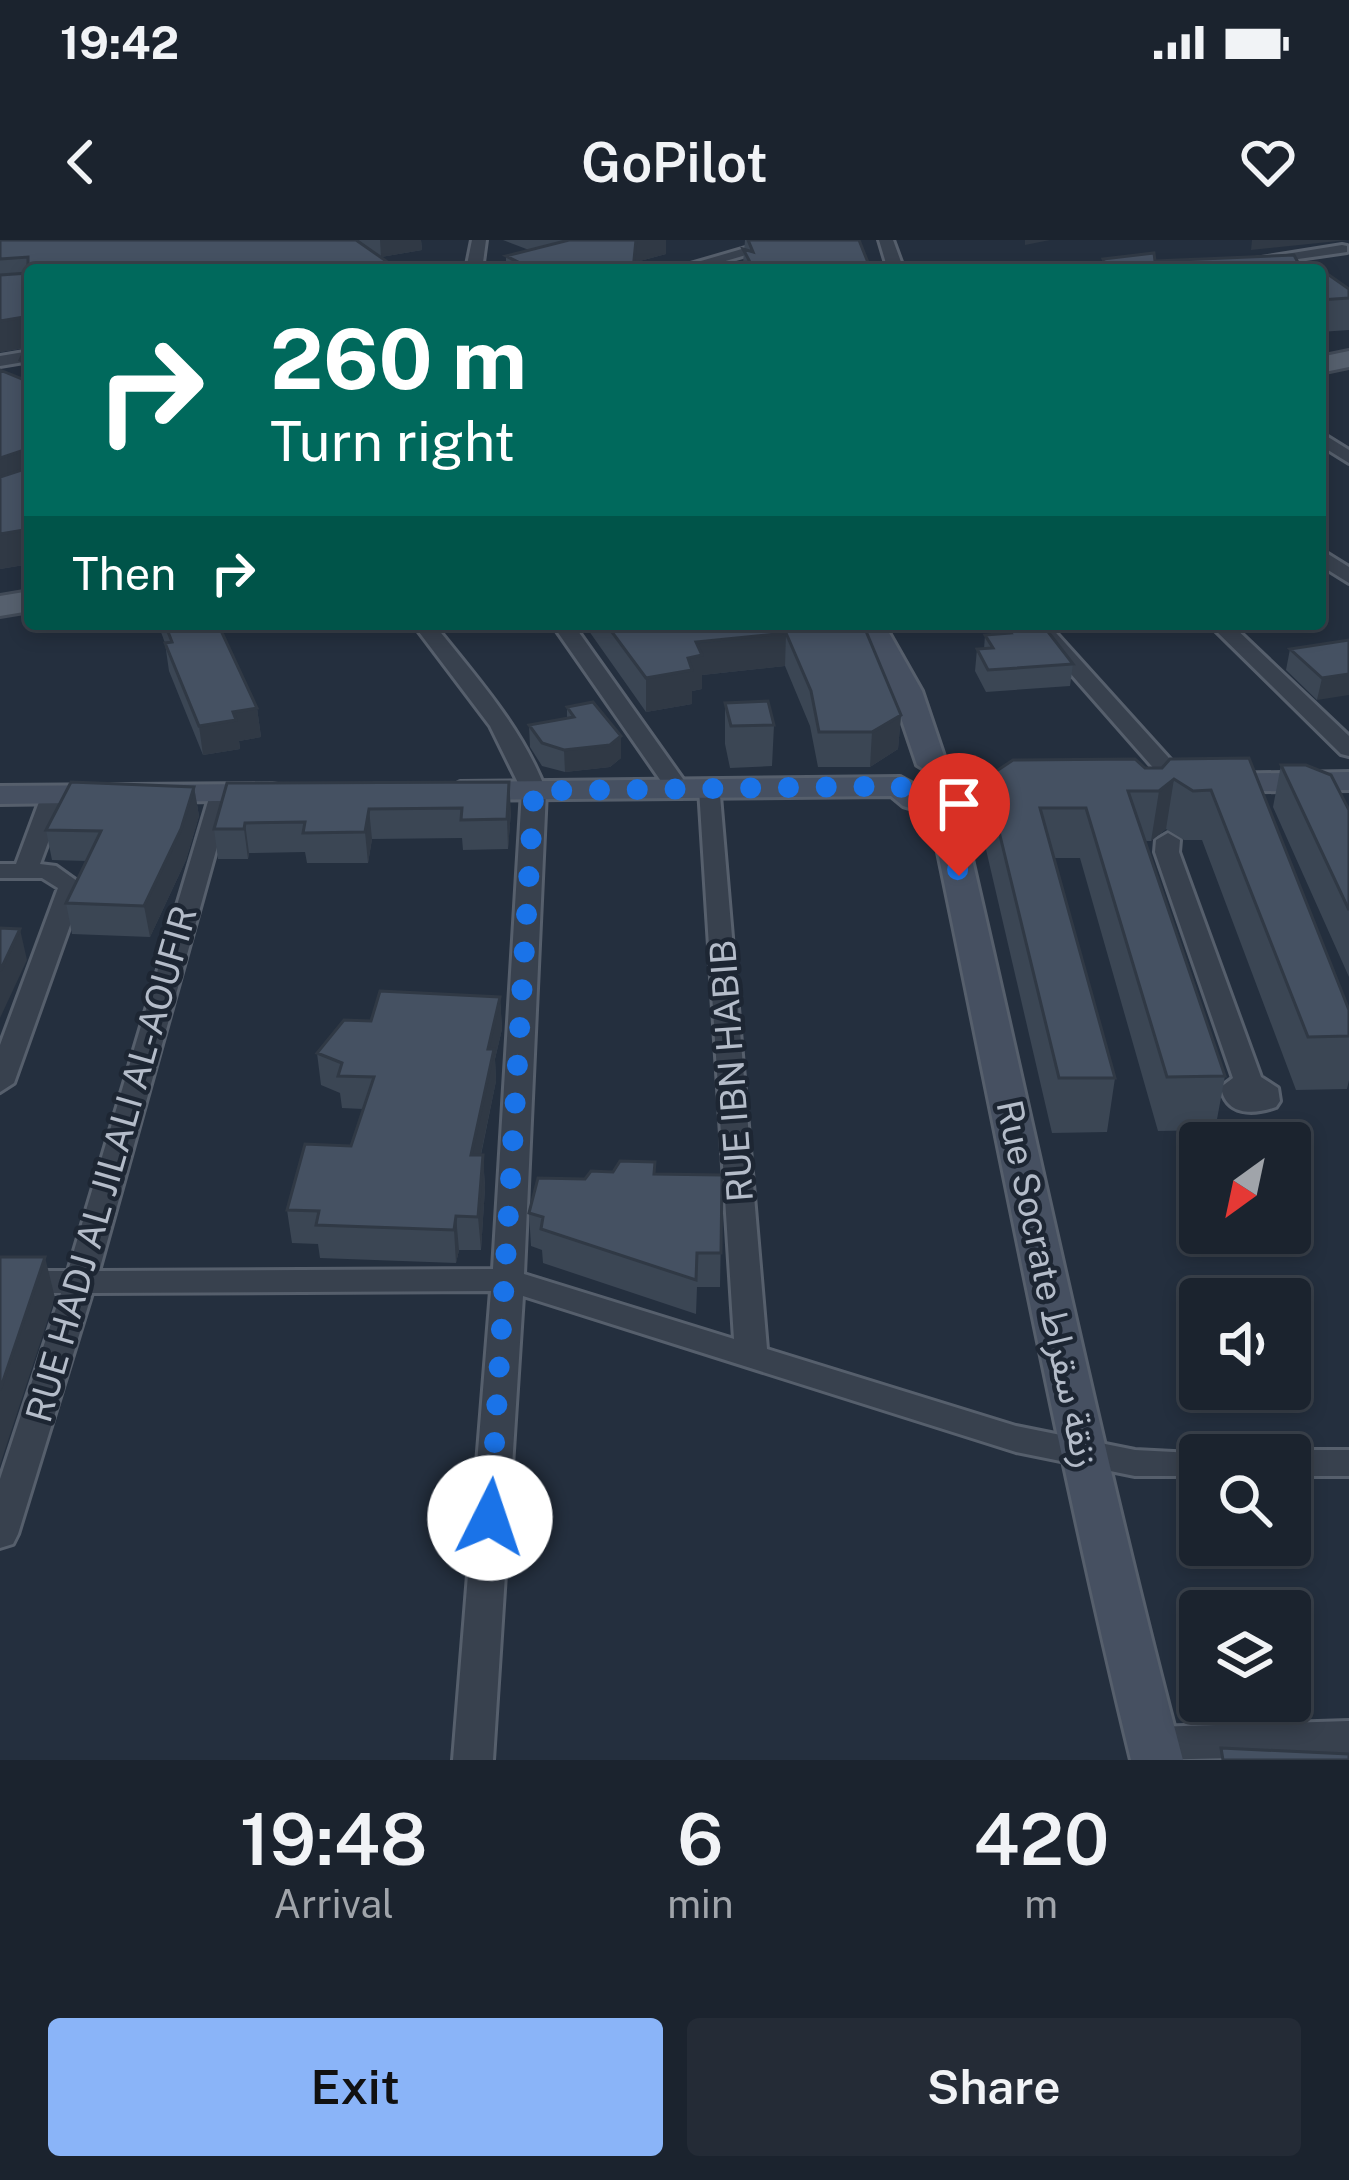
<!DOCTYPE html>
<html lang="en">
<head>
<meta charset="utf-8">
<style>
	body { margin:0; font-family:"Public Sans","Noto Sans Arabic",sans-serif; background:#242b36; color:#f1f3f6; height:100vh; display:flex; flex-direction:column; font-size:45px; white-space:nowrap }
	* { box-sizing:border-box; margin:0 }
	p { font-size:39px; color:#a0a4aa }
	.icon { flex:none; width:66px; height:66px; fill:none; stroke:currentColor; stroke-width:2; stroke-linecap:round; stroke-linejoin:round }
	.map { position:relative; height:1520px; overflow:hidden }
	.drawer { display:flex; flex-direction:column; background:#1b232e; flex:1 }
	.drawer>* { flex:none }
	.banner { position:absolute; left:24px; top:24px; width:1302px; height:366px; border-radius:12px; box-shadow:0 6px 18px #0003,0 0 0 3px #39404a; background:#00695c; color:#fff; overflow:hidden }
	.needle { width:78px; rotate:213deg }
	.tools { position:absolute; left:1179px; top:882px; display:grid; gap:24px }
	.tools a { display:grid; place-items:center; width:132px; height:132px; border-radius:12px; background:#1b232e; box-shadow:0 6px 18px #0003,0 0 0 3px #39404a; font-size:60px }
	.pin { position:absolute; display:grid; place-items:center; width:102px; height:102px; color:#fff; margin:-123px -51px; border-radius:50% 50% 50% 0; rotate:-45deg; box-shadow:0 0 12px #0007 }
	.pin .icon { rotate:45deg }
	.me { position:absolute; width:132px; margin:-66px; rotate:4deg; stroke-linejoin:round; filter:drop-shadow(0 0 9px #0008) }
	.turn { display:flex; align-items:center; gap:42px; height:252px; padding:0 48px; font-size:54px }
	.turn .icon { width:156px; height:156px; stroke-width:2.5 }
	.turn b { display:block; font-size:84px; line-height:102px }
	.then { display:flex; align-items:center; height:114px; padding:0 48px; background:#0003; gap:24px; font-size:45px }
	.eta { display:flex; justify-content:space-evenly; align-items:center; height:204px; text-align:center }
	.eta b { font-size:72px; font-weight:600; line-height:84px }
	.button { display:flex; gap:24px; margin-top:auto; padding:24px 48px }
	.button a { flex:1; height:138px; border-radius:12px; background:#8ab4f8; color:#111; font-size:48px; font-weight:600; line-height:138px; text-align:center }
	.button a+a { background:#242b36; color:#f1f3f6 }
	.status { display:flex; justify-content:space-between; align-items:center; height:84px; padding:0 60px; background:#1b232e; direction:ltr }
	.status svg { height:33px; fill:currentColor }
	header { display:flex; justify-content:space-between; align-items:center; height:156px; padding:0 48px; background:#1b232e; font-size:54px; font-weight:600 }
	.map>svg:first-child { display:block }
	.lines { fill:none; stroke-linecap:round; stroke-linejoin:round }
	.street-casing { stroke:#565f6c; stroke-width:6 }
	.secondary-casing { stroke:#565f6c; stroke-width:6 }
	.primary-casing { stroke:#414a57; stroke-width:6 }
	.street { fill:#38414e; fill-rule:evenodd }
	.secondary { fill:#465061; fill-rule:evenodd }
	.primary { fill:#56606e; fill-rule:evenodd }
	.wall { fill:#3b4654 }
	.shaded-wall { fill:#303945 }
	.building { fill:#455162; stroke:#303945; stroke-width:3 }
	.route { stroke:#1a73e8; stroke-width:21; stroke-dasharray:0 37.8 }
	.labels { text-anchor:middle; stroke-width:9; stroke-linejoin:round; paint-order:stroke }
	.street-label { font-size:36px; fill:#b4bcc9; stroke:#1d2633 }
</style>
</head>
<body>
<div class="status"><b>19:42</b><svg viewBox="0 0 49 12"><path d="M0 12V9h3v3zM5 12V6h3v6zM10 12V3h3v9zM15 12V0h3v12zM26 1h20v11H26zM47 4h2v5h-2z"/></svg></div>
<header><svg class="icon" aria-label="back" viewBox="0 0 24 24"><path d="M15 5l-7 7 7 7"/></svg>GoPilot<svg class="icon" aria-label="heart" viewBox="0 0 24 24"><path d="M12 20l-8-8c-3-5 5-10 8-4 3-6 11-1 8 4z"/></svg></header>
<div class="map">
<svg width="1349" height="1520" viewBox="0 0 1349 1520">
	<rect width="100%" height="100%" fill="#242f3e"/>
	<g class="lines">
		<defs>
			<path id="street" d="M472,0h14l-4,30h-16z
				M773,0h24l-102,30h-25z
				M879,0h14l11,30h-16z
				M1342,5l5,1v6l-90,13 -8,-5z
				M30,111v10l-30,5v-10z
				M1320,192l29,18v13l-29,-18z
				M1320,309l29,18v16l-29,-18z
				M413,384h21c42,53 88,103 112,167l-22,483 210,65 -35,-550 12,-7 8,2 48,565 249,77 119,24 77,4 -12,1v21h-65l-119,-24 -493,-156 -30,464h-40l38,-469 -399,2 -74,241 -5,10 -13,4v-69l61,-186h-61v-22h68l144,-483 8,-2 12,7 -133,478 394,-2 29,-478 -32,-65z
				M552,384h21l117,165 -4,5h-16z
				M1027,384h21l139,154 4,5 -4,5h-16z
				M1209,384h22l118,112v20l-8,-2z
				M54,547l12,7 -26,70 16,2 28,20 -70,197 -14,9v-47l58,-157 -16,-10h-42v-14h16l26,-70z
				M1168,593l12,7 -1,12 82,225 17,11 2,13 -4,6c-23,8 -50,9 -55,-20l12,-9 -78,-226 1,-12z
				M1290,1210h59v26h-59v-21h-13z
				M1349,1481v34l-199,5 -11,-4 -6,-12 6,-12 14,-5z"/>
			<path id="secondary" d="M856,384h28l38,67 25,74 -4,7 -11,2 -15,-9 -25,-74z
				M1349,532v18l-138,2 -16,-9 16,-9z
				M979,536l16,9 -13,22 -21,5c74,316 139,635 222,948h-52c-76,-313 -135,-631 -201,-946l-27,-8 -12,-10 -431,4 -16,-9 16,-9 440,-5 33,18 26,-1 9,-16z
				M272,544l11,2 5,7 -5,7 -283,4v-18z"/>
			<path id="primary" d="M1349,111v16l-29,6v-16z
				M30,351v20l-30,5v-20z"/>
		</defs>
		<use href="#street" class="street-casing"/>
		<use href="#secondary" class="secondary-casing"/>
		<use href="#primary" class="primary-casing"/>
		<use href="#street" class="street"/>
		<use href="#secondary" class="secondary"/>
		<use href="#primary" class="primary"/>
	</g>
	<path class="wall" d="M0,0h356l-326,30v294l-30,5v-199l23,9 -3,-19 6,-12 -26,4z
		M358,0h63l1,10 -41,7z
		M503,0h163v14l-30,8v8h-136v-5l6,-1v-8l23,-6z
		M745,0h114l12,30 -128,-7z
		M1320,35l29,14v41l-29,2z
		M158,384h60l39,84 4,29 -22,4 1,8 -37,6 -34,-84 -4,-28z
		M584,384h279l38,91 -3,34 -28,18h-52l-8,-41 -25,-60 -83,9v14l-10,2v13l-46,8z
		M1006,385l67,39 -3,22 -84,6 -11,-21 2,-22h7l1,-14 21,-1z
		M1349,400l-32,60 -31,-30 4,-21z
		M725,463l49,22 -2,41 -42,2 -5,-24z
		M567,467l54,51 -11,9 -45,5 -23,-6 -12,-19 -1,-22 38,-7z
		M1249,518l100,252v70l-2,9 -51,1 -94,-250h-18l-18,-11 -15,12h-6l80,235 -10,54 -57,1 -78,-273h-26l61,220 -8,54 -55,1 -71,-305 5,-50 176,-10z
		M1281,525l68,45v167l-76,-170z
		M227,543l284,28 -3,38 -45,1 -1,-12 -90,1 -4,24h-61l-2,-11 -56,1 -1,6h-30l-4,-30z
		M194,547l5,29 -13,44 -36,77 -78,-3 -6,-31 21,-42 -35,-1 -6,-30z
		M500,757l2,32 -7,30 1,22 -15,74h2l2,33 -4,62h-22l-3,13 -136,-5 -2,-14 -26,-1 -5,-33 64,-64 12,-37 -21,-1 -2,-15 -19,-8 -4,-32 54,-32z
		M655,934l67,1 -2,112h-23l-1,27 -153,-51 -1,-13 -11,-4 -2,-33 56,-34z"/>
	<path class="shaded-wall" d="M380,0h41l1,10 -41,7z
		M629,0h37v14l-30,8v8h-3z
		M1025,0h25l-25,5z
		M1252,0h96l-97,10z
		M30,76v31l-30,5v-31z
		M27,209l3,18 -30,25v-34z
		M30,289v35l-30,5v-35z
		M786,393l-1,33 -83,9v14l-10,2v13l-46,8v-34l42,-20 8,-16z
		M1349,434v21l-32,5 5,-22z
		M257,468l4,29 -22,4 1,8 -37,6 -4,-29 34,-14z
		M901,475l-3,34 -28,18 2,-35z
		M621,496v22l-11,9 -45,5 -1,-22z
		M1174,539l-8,50 -15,12 8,-50z
		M509,542l2,29 -3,38 -1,-30z
		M194,547l5,29 -13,44 -36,77 -6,-31z
		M369,569l3,30 -4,24 -3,-31z
		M245,583l4,30 -1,6 -4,-30z
		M20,689l7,31 -27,58v-47z
		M500,757l2,32 -7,30 1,22 -22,106 -3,-32 17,-106z
		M483,915l2,33 -4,62 -3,-33z
		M456,976l3,34 -3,13 -2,-33z
		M45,1017l10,41 -55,167v-75z"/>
	<path class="building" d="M0,0h356l43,30h-369v46l-30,5v-46l28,-2v-16l-28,2z
		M569,0h67l-3,30h-123l-10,-5 16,-4 -10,-5z
		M748,0h111l12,30h-155l4,-7 30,-1 -7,-13 10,3z
		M1154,13l1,8 139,-6 8,15h-194l-5,-11z
		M1320,35h9l20,14v9l-29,2z
		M30,100v189l-30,5v-57l28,-9 -1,-19 -27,9v-88l27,11 1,-17 -8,-4z
		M165,384h53l39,84 -24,4 3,8 -37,6 -34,-83 7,-1z
		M606,384h257l38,91 -29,17h-53l-8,-41 -25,-58 -90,9 6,13 -14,3 4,12 -46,8z
		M1042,384l31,40 -85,6 -11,-21 16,-1 -8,-13 26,-2 -5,-8z
		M1349,400v34l-27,4 -32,-29z
		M768,461l6,24 -43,1 -6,-23z
		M593,462l28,34 -11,9 -46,5 -22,-7 -13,-18 45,-8 -7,-10z
		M1249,518l100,252v26l-41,1 -97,-247 -18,1 -19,-12 -15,12h-31l97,285 -58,1 -81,-269h-46l75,270h-56l-73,-300 27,-18 122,-1 10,9h17l8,-9z
		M1281,525h25l25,10 18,35v100z
		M71,542l123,5 -13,42 -37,77 -78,-3 35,-72 -55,-1z
		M509,542l-2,37 -46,1 1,-12 -93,1 -4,23 -62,1 2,-11 -60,1 -1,6h-30l13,-46z
		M0,688l20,1 -20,42z
		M380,751l120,6 -12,52h6l-23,106h12l-5,62 -22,-1 -2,14 -138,-5 3,-14 -32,-1 18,-66 46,2 23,-69 -36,-1 4,-13 -25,-10 27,-33 27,1z
		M620,921l35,1 -1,12 68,1 -1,78h-24l-1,27 -155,-51 2,-12 -14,-4 9,-35 47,1 6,-8 22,1z
		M0,1017h45l-45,133z
		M1221,1508l128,6v6h-126z"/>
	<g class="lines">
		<path class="route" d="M490,1278l44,-727 366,-5 15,14 29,6 15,70"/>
	</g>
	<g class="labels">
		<g class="street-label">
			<text transform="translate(731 831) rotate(-94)" y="13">RUE IBN HABIB</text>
			<text transform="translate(111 924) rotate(-74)" y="13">RUE HADJ AL JILALI AL-AOUFIR</text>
			<text transform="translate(1048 1044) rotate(78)" y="13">Rue Socrate زنقة سقراط</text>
		</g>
	</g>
</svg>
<div class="tools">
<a><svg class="needle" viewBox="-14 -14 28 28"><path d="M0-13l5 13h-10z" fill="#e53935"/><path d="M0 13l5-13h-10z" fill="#a0a4aa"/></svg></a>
<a><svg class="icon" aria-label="sound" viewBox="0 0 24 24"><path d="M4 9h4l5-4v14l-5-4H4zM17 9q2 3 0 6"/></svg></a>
<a><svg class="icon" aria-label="search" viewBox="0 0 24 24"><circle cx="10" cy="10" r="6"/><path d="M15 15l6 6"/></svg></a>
<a><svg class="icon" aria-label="layers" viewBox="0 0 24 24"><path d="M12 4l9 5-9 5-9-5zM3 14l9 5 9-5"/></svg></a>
</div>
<div class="pin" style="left:959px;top:636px;background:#d93025"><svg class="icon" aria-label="arrive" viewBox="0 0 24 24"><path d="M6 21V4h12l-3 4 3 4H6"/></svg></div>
<svg class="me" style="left:490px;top:1278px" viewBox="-20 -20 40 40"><circle r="19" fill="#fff"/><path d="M0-13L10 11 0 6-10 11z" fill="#1a73e8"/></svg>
<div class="banner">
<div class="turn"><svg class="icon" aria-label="right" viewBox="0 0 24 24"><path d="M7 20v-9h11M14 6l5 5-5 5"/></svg><div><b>260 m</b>Turn right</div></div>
<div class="then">Then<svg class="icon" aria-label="right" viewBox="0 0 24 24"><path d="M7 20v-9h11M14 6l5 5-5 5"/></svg></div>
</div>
</div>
<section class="drawer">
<div class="eta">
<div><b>19:48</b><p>Arrival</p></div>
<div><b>6</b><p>min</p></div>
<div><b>420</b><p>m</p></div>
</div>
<div class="button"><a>Exit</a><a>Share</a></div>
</section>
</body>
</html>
